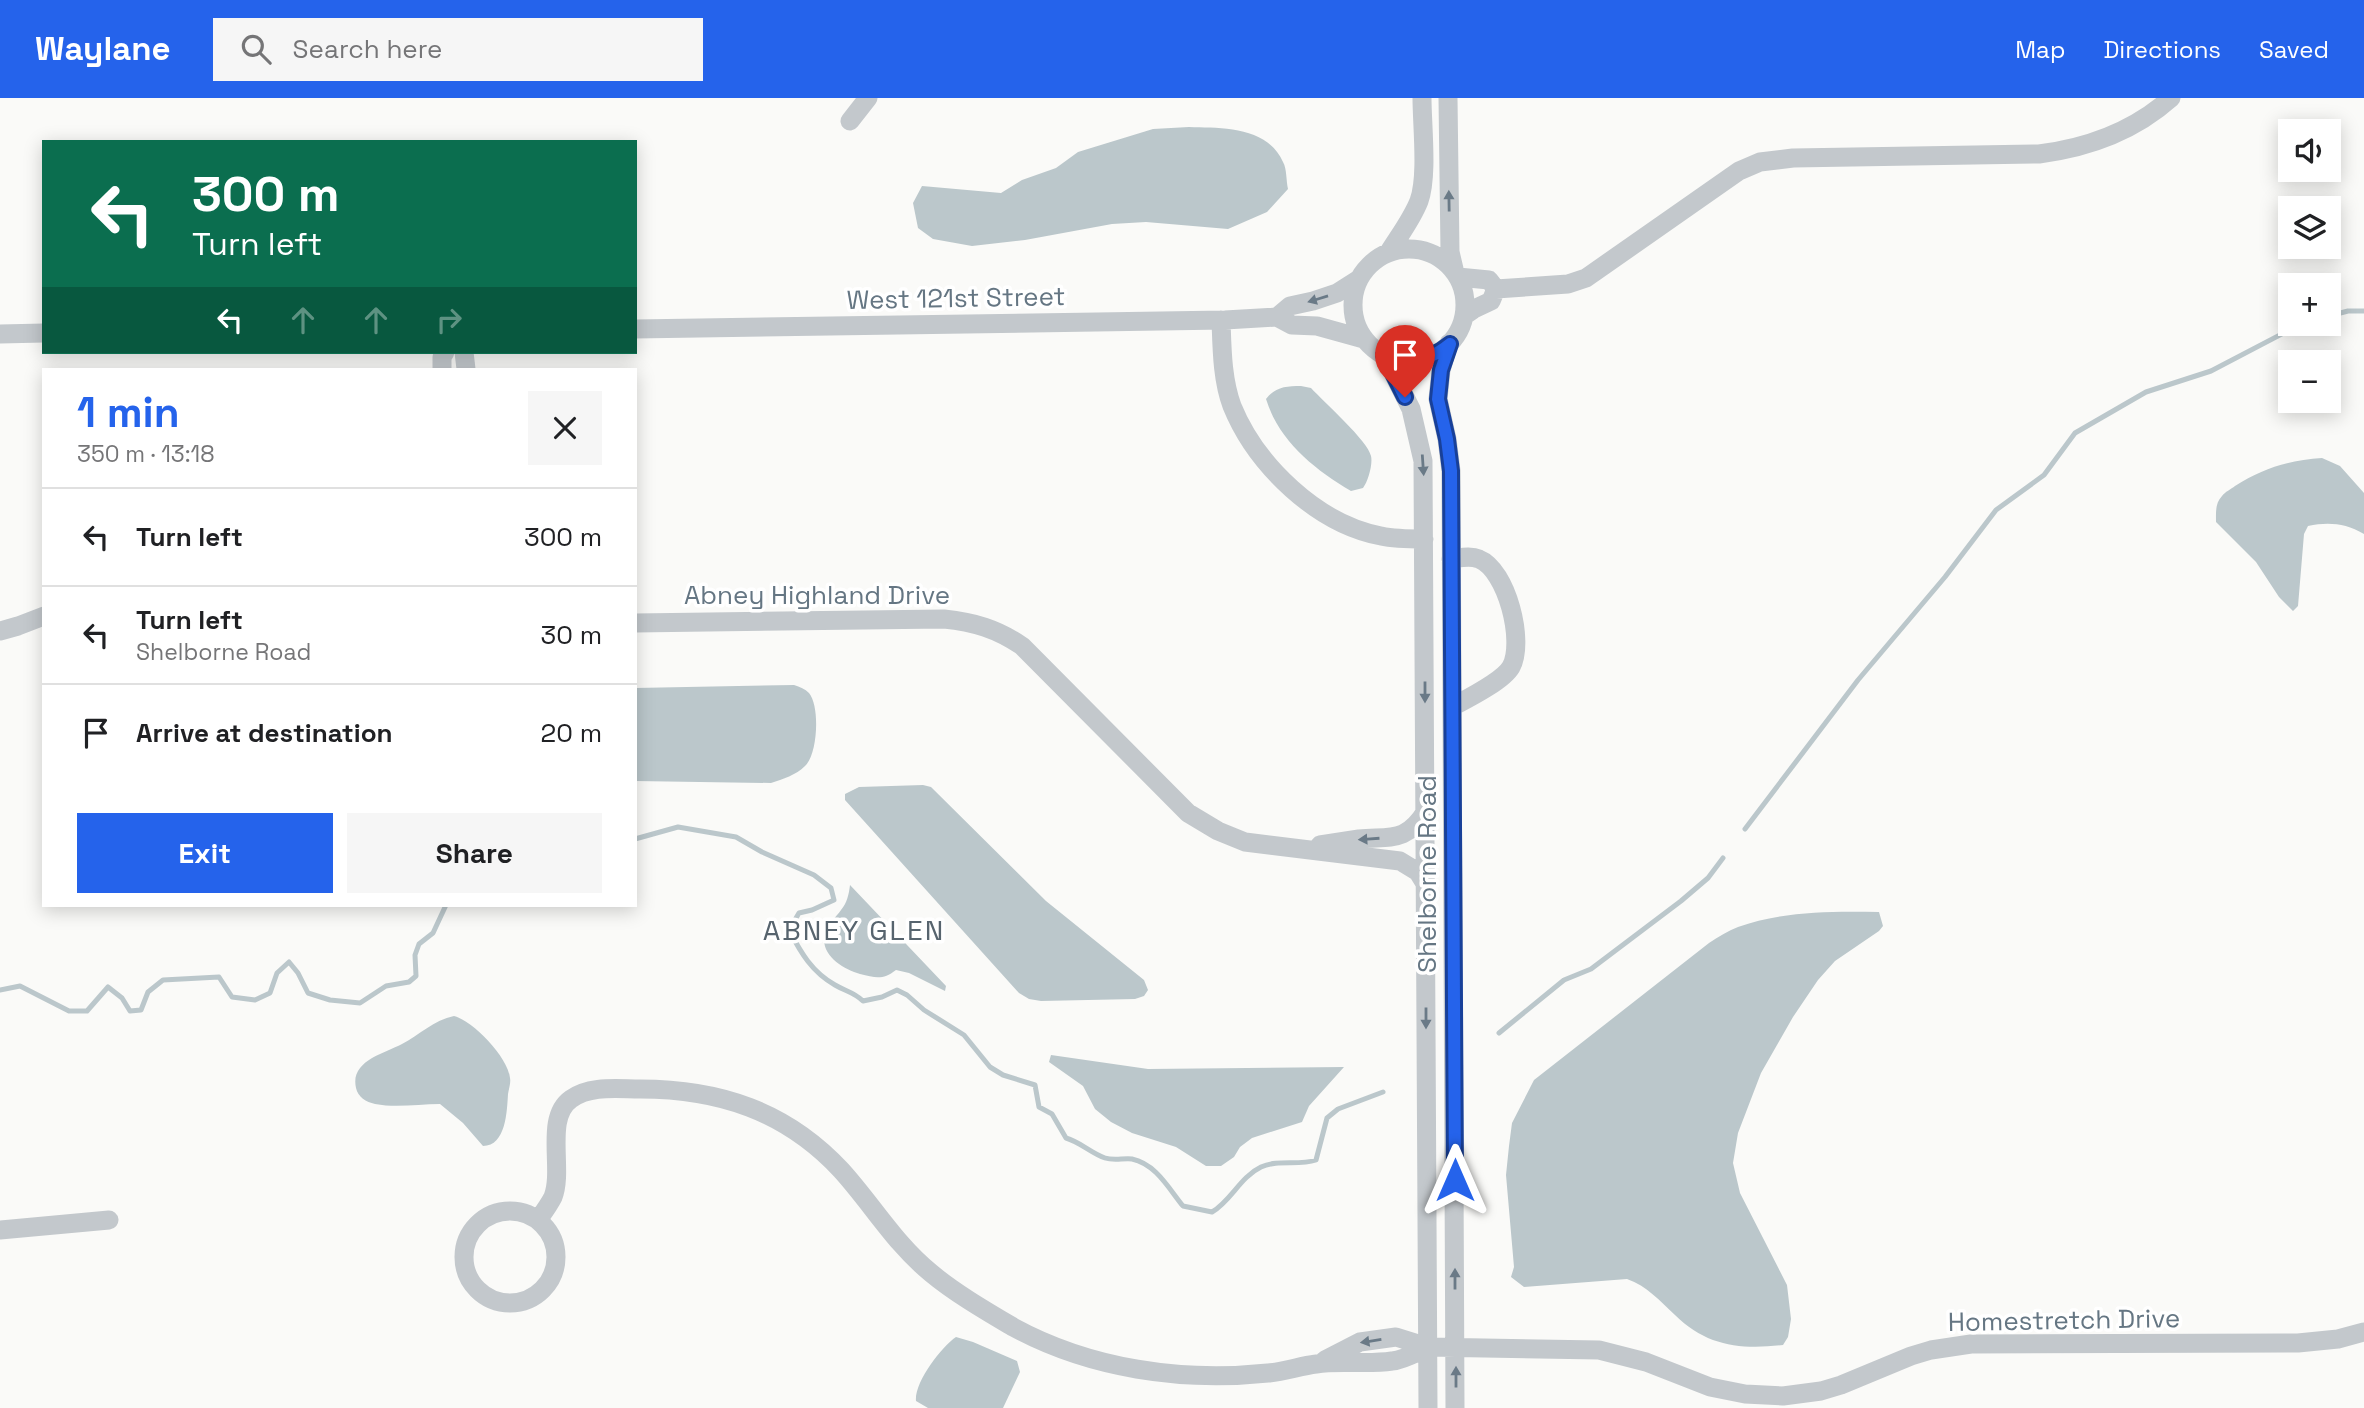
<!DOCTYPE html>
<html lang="en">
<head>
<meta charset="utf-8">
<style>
	body { margin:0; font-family:"Space Grotesk",sans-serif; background:#f6f6f6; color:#202124; height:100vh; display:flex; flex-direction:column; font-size:26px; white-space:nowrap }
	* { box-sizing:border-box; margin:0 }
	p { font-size:23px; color:#757577 }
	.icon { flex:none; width:38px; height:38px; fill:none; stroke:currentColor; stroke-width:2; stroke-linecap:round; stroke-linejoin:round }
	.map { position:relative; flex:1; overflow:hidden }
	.panel { position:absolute; left:42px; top:270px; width:595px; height:539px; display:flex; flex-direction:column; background:#fff; border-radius:0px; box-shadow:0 4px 18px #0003 }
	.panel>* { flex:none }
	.hud { position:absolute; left:42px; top:42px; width:595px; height:214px; border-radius:0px; box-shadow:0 4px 18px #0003; background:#0b6e4f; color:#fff; overflow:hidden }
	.buttons { position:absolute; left:2278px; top:21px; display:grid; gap:14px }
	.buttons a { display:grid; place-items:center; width:63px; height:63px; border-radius:0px; background:#fff; box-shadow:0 4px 18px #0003; font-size:35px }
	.pin { position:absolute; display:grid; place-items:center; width:60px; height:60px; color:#fff; margin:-72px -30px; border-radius:50% 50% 50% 0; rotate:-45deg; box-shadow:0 0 7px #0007 }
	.pin .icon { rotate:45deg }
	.me { position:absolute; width:77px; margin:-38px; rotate:0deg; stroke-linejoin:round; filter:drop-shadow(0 0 5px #0008) }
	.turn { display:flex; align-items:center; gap:24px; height:147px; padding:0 35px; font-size:32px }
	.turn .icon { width:91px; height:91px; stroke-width:2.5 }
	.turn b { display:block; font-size:49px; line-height:60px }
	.lanes { display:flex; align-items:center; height:66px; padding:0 35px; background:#0003; justify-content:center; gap:35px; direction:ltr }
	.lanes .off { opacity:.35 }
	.round { display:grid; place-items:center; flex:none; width:74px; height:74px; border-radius:0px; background:#f6f6f6 }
	.headline { display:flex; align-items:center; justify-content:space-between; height:119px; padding:0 35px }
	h1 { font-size:42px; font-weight:700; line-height:52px; color:#2563eb }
	.cta { display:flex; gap:14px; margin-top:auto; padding:14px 35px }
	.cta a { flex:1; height:80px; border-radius:0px; background:#2563eb; color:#fff; font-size:28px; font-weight:700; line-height:80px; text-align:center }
	.cta a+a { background:#f6f6f6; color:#202124 }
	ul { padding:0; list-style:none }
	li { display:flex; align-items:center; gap:21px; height:98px; padding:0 35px; border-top:2px solid #e0e0e0 }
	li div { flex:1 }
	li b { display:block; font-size:26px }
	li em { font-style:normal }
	header { display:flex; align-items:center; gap:42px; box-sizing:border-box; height:98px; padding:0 35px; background:#2563eb; color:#fff }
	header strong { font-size:33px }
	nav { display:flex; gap:38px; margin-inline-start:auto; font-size:24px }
	.search { width:490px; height:63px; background:#f6f6f6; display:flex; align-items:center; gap:18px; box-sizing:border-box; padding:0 24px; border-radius:0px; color:#757577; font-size:26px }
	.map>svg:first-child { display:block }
	.water { fill:#bbc7cb }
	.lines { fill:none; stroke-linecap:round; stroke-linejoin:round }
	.stream { stroke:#bbc7cb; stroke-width:5 }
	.minor { stroke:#c3c8cc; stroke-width:19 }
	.oneway { fill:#6a7a87 }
	.route-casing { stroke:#184099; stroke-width:18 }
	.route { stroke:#2563eb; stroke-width:12 }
	.labels { text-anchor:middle; stroke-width:7; stroke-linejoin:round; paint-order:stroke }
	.street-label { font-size:26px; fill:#657683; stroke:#fff }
	.neighbourhood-label { font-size:28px; letter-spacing:2px; fill:#57646e; stroke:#fff }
</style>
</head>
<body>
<header>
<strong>Waylane</strong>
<div class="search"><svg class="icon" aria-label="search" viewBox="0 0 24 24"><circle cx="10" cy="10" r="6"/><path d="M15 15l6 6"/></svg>Search here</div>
<nav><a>Map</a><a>Directions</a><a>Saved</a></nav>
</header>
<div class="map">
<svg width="2364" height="1310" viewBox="0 0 2364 1310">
	<rect width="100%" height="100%" fill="#fafaf8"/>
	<path class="water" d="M1189,29c32,1 78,-1 94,35 4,7 3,19 5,27l-21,23 -39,17 -82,-7 -34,2 -87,16 -53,6 -39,-7 -15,-11 -5,-25 9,-17 79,7 21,-13 34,-12 22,-16 75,-23z
		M1301,288l10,2c13,14 57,53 60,68 2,8 -3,26 -8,32l-12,3c-37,-22 -72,-50 -85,-92 9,-12 20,-13 35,-13z
		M2322,360l18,8 24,27v41c-19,-11 -36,-12 -56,-8l-4,8 -6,72 -5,5 -14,-14 -23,-35 -40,-40c0,-9 -1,-19 6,-26 3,-4 9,-7 13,-10 28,-18 55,-26 87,-28z
		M794,587c6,2 11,4 15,8 11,13 9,61 -4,73 -9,9 -22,13 -34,17l-136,-2v-93z
		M923,687l8,2 115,114 98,79 4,10 -4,6 -9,3 -94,2 -12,-2 -10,-6 -174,-193v-6l14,-7z
		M850,787l96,101 -1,5 -36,-18 -13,-3c-13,10 -20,8 -36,4 -17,-5 -41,-19 -35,-41 3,-9 11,-16 16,-23 6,-7 8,-16 9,-25z
		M1879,814l4,14 -4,5 -44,30 -17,19 -25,37 -32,56 -23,60 -5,30 7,30 47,92 4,34 -3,18 -5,8c-42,5 -77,1 -108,-30 -15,-14 -28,-29 -48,-36l-103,8 -13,-10 3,-10 -8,-92 3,-29 3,-23 22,-43 175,-137c9,-6 19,-12 29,-16 44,-16 95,-16 141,-15z
		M454,918c19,5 54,41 56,62 1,5 -1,10 -2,16 -1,17 -2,52 -25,52l-20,-23 -23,-19c-21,0 -44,4 -65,0 -9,-2 -17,-7 -19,-16 -6,-27 27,-34 46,-44 17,-9 32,-24 52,-28z
		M1051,957l97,14 196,-2 -35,39 -7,16 -50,16 -12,9 -6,10 -13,9h-15l-30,-19 -44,-14 -21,-11 -16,-13 -12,-23 -34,-24z
		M956,1239l17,5 44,19 3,11 -17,36h-75l-12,-7c-2,-18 25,-54 40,-64z"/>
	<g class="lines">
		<path class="stream" d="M2329,218l19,-5h16
			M1745,731l113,-149 87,-103 51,-67 48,-35 31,-42 71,-41 65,-21 90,-47
			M635,741l43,-12 58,10 26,15 52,23 17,13 3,12 -22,10 -13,3 -10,17c12,23 23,42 46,55 10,6 19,7 28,16l19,-4 15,-7 10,5 17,15 40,25 26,32 13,8 32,10 4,22 13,7 14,24c14,4 25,15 39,20 9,3 18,0 27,1 24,5 37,30 51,47l29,6c19,-11 28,-35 49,-45 18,-8 37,-1 55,-7l11,-42 11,-9 45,-17
			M0,892l20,-4 49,25h18l21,-24 14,11 8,13 11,-1 7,-18 15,-12 56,-3 13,20 23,3 15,-7 7,-20 12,-11 9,11 10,20 22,7 30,3 26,-17 23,-4 7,-6 -1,-21 4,-11 14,-11 13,-28
			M1499,935l65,-53 27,-11 90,-68 27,-23 15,-20"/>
		<path class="minor" d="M1448,0l2,154 4,17
			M850,23l18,-23
			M1353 207a56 56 0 1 1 112 0a56 56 0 1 1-112 0Z
			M1389,154c10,-16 23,-33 30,-51 9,-25 3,-75 3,-103
			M1458,179l31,3 7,9
			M1496,191l72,-5 18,-6 153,-107 21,-9 33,-4 246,-4c48,-6 95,-23 132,-56
			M1464,218l10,-7 17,-8 5,-12
			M1277,219l13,-11 23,-5 24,-8 22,-14
			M1221,222c1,28 1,59 11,86 24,59 85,118 149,130 14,3 29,3 43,3
			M635,231l590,-9 52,-3 15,8 25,1 47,13
			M0,236l44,-1
			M1449,245l-8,27 -3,29 9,40 4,32 4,937
			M464,254l2,17
			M1384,257l27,54 12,52 5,947
			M442,271v-12l3,-5
			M1451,461c9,-1 19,-4 28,0 28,11 46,83 32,108 -8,14 -44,32 -59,40
			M635,525l309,-4c30,3 53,10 78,27l166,167 30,18 27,11 155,19 18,11 8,13
			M0,533l18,-5 26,-10
			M1320,747c13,-2 26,-4 39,-6 32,-3 47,4 67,-28
			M464 1159a46 46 0 1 1 92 0a46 46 0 1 1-92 0Z
			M538,1122c5,-7 11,-15 15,-23 11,-28 -9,-79 18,-98 19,-14 47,-10 69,-10 79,0 146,22 201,81 31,34 54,74 90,103 24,20 55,38 82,54 77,42 169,55 255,46 16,-1 32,-7 48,-9 25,-4 51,1 76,-3 12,-1 25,-9 36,-14
			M0,1132l109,-10
			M1325,1262l35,-18 36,-5 32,10 171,3 47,12 64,25 35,7 38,2 38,-5 20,-6 70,-29 20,-6 40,-6 327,-1 40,-4 26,-7"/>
	</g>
	<defs><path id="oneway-solid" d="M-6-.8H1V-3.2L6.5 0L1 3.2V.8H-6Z" transform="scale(1.75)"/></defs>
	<g class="oneway">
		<use href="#oneway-solid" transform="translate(1449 103) rotate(-91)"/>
		<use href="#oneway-solid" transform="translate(1318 201) rotate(163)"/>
		<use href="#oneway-solid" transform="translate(1423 367) rotate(86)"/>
		<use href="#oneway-solid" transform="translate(1425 594) rotate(90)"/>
		<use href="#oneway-solid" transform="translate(1369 741) rotate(176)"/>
		<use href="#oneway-solid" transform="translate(1426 920) rotate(90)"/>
		<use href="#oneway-solid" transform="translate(1455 1181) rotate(-90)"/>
		<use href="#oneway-solid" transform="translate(1371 1243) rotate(171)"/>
		<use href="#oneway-solid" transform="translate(1456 1279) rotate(-90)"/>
	</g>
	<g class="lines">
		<defs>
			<path id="route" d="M1405,299l-21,-42c24,9 46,6 66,-11l-9,26 -3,29 9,40 4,32 4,709"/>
		</defs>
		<use href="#route" class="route-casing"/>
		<use href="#route" class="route"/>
	</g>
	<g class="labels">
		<g class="street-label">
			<text transform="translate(956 200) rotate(-1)" y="9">West 121st Street</text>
			<text x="817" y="506">Abney Highland Drive</text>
			<text transform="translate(1427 776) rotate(-90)" y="9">Shelborne Road</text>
			<text transform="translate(2064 1222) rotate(-1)" y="9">Homestretch Drive</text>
		</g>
		<g class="neighbourhood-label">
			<text x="854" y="842">ABNEY GLEN</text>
		</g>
	</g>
</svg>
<div class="buttons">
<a><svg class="icon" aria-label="sound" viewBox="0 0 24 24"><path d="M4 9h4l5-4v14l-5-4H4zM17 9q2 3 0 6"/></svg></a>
<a><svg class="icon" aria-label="layers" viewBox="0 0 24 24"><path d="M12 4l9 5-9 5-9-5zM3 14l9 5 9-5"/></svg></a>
<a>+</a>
<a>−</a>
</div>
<div class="pin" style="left:1405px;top:299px;background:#d93025"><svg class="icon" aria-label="arrive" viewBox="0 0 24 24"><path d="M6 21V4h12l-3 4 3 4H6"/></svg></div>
<svg class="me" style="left:1455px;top:1082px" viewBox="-20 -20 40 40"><path d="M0-17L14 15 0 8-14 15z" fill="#2563eb" stroke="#fff" stroke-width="4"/></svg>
<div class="hud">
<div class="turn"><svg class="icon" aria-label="left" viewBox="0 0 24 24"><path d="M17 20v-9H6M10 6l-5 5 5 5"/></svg><div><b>300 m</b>Turn left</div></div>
<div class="lanes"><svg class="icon" aria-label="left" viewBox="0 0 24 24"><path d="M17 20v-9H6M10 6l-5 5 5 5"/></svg><svg class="icon off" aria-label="ahead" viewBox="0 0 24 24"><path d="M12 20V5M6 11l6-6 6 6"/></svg><svg class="icon off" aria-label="ahead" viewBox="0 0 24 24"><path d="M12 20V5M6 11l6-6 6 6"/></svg><svg class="icon off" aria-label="right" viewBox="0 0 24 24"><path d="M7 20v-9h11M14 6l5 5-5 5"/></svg></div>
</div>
<section class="panel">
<div class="headline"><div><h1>1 min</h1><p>350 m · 13:18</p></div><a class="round"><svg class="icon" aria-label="close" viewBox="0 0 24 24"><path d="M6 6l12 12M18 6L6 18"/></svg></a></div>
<ul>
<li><svg class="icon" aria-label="left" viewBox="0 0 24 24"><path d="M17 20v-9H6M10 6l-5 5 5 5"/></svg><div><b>Turn left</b></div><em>300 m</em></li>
<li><svg class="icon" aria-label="left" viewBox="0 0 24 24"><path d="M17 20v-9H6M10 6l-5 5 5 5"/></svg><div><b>Turn left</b><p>Shelborne Road</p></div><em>30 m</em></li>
<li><svg class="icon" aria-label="arrive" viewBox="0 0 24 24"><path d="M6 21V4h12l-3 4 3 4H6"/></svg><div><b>Arrive at destination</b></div><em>20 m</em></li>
</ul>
<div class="cta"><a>Exit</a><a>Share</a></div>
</section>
</div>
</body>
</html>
